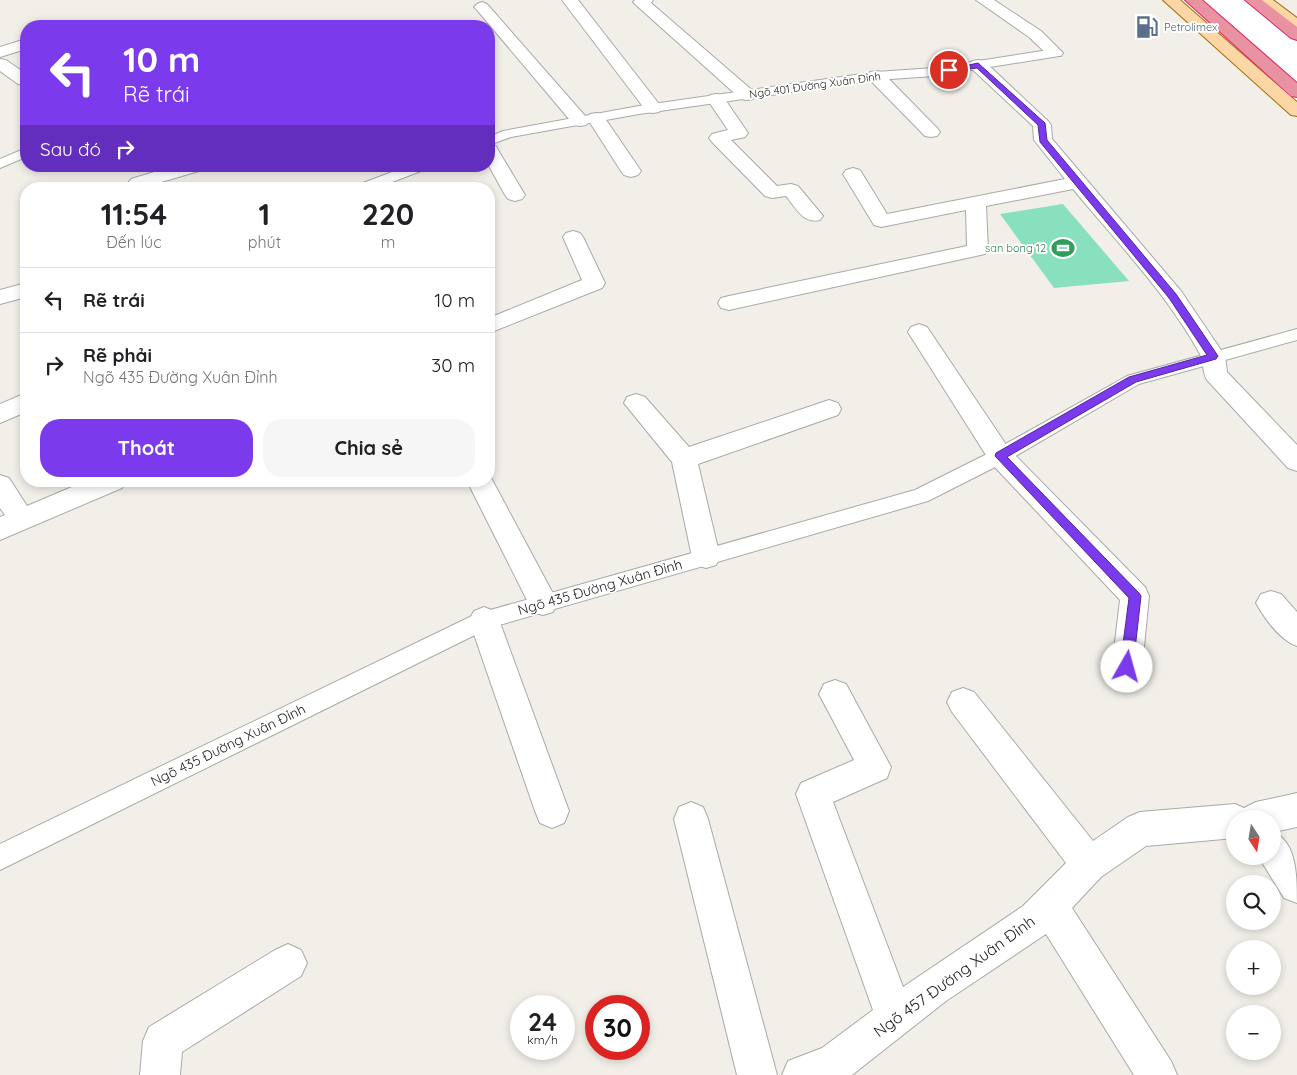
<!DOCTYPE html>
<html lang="vi">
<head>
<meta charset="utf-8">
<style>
	body { margin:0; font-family:Quicksand,sans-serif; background:#f6f6f6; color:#202124; height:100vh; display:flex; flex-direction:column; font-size:19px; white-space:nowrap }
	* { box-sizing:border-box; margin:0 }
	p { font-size:16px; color:#757577 }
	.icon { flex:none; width:28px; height:28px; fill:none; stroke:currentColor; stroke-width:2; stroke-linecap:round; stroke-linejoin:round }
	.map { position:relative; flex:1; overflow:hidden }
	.panel { position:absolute; left:20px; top:182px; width:475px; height:305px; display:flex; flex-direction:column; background:#fff; border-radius:20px; box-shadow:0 2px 8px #0003 }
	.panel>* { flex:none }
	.guide { position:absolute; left:20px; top:20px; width:475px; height:152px; border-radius:20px; box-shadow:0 2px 8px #0003; background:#7c3aed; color:#fff; overflow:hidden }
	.needle { width:32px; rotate:168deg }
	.buttons { position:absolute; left:1226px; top:810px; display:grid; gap:10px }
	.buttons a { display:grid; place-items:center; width:55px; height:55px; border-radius:50%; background:#fff; box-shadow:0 2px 8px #0003; font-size:25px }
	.speed { position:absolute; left:510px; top:995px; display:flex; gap:10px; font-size:25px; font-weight:700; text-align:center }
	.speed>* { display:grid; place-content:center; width:65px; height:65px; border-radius:50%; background:#fff; box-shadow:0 2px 8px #0003; line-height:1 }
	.speed small { font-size:12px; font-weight:400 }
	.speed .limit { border:8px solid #d22; background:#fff; color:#111 }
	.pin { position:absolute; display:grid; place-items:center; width:42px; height:42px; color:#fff; margin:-21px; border:2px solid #fff; border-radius:50%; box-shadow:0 1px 5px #0007 }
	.me { position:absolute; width:55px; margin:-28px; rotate:7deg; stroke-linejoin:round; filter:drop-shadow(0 0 4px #0008) }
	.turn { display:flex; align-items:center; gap:18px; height:105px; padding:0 20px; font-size:22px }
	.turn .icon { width:65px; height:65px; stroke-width:2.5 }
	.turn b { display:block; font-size:35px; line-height:42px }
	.then { display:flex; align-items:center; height:48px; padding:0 20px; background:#0003; gap:10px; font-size:19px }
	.eta { display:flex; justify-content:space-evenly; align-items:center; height:85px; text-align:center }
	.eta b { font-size:30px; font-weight:800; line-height:35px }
	.action { display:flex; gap:10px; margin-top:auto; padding:10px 20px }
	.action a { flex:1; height:58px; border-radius:20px; background:#7c3aed; color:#fff; font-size:20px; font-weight:800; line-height:58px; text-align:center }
	.action a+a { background:#f6f6f6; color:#202124 }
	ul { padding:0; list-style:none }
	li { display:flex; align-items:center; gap:15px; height:65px; padding:0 20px; border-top:1px solid #e0e0e0 }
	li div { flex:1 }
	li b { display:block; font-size:19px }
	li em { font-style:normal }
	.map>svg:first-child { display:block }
	.pitch { fill:#88e0be }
	.pier { fill:#fff }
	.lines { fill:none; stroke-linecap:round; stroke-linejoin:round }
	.lane-casing { stroke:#a9a9a9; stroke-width:2 }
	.street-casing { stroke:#a9a9a9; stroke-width:2 }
	.primary-casing { stroke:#a06b00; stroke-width:2 }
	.highway-casing { stroke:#dc2a67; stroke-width:2 }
	.lane { fill:#fff; fill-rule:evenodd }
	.street { fill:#fff; fill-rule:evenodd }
	.primary { fill:#fcd6a4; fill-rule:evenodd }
	.highway { fill:#e892a2; fill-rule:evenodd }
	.route { fill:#7c3aed; stroke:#51269a }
	.labels { text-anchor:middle; stroke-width:4; stroke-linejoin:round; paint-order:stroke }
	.far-service-label { font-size:11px; fill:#4e5e75; stroke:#fff; text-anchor:start }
	.far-street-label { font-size:11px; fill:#222; stroke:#fff }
	.far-leisure-label { font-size:11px; fill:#27864d; stroke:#fff; text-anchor:end }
	.street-label { font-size:14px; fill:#222; stroke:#fff }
	.near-street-label { font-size:16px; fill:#222; stroke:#fff }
</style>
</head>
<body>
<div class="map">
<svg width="1297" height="1075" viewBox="0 0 1297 1075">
	<rect width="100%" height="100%" fill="#f2efe9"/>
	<path class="pitch" d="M1063,204l66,77 -75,7 -54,-74z"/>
	<path class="pier" d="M1180,0h79l38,30v75z"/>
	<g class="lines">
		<defs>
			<path id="lane" d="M1055,49l4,1 2,3 -2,3 -125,20 -58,4 -237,34 -128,23 -22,8v-8l14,-6 136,-25 237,-34 58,-4z
				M26,148v9l-26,11v-9z
				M408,166h20l-2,3 -52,20h-21l2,-3z
				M1297,329v11l-158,44 -132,77 -79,40 -439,127 -489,242v-26l476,-230 439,-124 78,-39 134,-75z"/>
			<path id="street" d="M562,0h16l81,104 3,4 -3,4 -6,1 -6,-1z
				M635,0h18l-2,3 102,88 3,4 -3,4 -6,1 -6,-1 -105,-94 -3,-3z
				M976,0h18l47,31 22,22 -2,3h-12l-20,-19z
				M482,2l5,2 99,113 3,4 -3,4 -6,1 -6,-1 -97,-115 -3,-3 3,-3z
				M81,21l6,2 2,3h-18l2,-3z
				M26,39v10l-26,8v-10z
				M0,59l6,1 20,14v11l-8,-1 -18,-13z
				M978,60l6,1 64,60 3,4 1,14 129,152 44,65 2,16 70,73v26l-9,-3 -81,-88c-5,-8 -3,-18 -7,-26 -33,-60 -83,-112 -127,-165l-87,17 2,44 -3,4 -256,56 -8,-2 -3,-5 3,-5 8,-2 238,-50 -1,-36 -85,17 -7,-2 -31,-51 3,-4 7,-2 7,2 27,44 178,-35 -31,-39 -1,-14 -61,-57 -2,-4 2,-4z
				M876,71l6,1 55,56 3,4 -3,4 -6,1 -6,-1 -55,-56 -2,-4 2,-4z
				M716,94l6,1 26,38 -3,4 -14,3 46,46 14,-2 7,2 25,30 -3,4c-17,4 -24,-12 -34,-24l-14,2 -7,-2 -53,-54 -3,-4 3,-4 16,-4 -21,-31 3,-4z
				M596,113l6,1 39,57 -3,4 -7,2 -7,-2 -3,-4 -34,-53 3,-4z
				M489,145l7,1 2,4 27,45 -3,4 -7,2 -7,-2 -3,-4 -16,-29z
				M174,166h30l-2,4 -64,19 -7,-2 -3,-4 3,-4z
				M573,231l7,2 3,4 22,46 -3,5 -113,45v-15l93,-38 -19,-43 3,-4z
				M26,283v14l-26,7v-14z
				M919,324l8,3 82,122 136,138 4,9 -7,71 -4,10 -11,4 -11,-4 -4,-10 8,-67 -129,-137 -83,-131 3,-5z
				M26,393v19l-26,11v-19z
				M636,394l9,3 44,50 140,-47 9,3 3,6 -3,6 -140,49 22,93 -4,8 -10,3 -10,-3 -4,-8 -20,-95 -48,-59 3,-6z
				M489,474l69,129 -5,9 -10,3 -10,-3 -66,-131h22z
				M0,475l9,3 18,28 59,-25h40l-4,7 -122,52v-23l5,-2 -5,-7z
				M1271,591l10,3 16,18v34c-17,-6 -32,-27 -41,-43l5,-9z
				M484,607l10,4 5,9 70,191 -5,12 -12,5 -12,-5 -5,-12 -66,-191 5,-9z
				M835,680l11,4 45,83 -4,11 -54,24 70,185 120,-81 43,-43 -114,-151 -5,-10 5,-10 11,-4 11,4 119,149 35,-24 12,-5 95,-8 9,4 12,-6 41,-9v34l-23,5c23,12 23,44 23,71l-13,-5 -26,-42h14v-37h-37v19l-89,8 -45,31 -29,31 99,153 6,14h-43l-88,-141 -100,67 -94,74h-70l6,-14 34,-13 51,-38 -77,-216 5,-11 53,-23 -35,-66 5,-10z
				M691,802l12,5 5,12 69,256h-40l-63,-256 5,-12z
				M288,944l13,6 6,13 -6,13 -119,76 -2,23h-40l3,-34 6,-14 126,-77z"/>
			<path id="primary" d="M1163,0h17l117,102v14l-6,-1z
				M1256,0h17l24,18v13l-6,-2z"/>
			<path id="highway" d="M1185,0h17l95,83v14l-6,-1z
				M1245,0h17l35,27v13l-6,-2z"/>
		</defs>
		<use href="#lane" class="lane-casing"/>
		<use href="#street" class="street-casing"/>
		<use href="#primary" class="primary-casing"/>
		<use href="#highway" class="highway-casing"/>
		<use href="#lane" class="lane"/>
		<use href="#street" class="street"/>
		<use href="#primary" class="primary"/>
		<use href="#highway" class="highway"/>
	</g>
	<path class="route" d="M978,63l67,60 2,17 129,154 42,62 -2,3 -80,23 -129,75 132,136 2,3 -8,71 -2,4 -4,1 -5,-1 -2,-4 9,-69 -134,-142 1,-3 133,-76 78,-22 -38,-57 -129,-156 -2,-17 -61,-57 -28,4 -3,-2z"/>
	<defs>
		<symbol id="fuel-bare" viewBox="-9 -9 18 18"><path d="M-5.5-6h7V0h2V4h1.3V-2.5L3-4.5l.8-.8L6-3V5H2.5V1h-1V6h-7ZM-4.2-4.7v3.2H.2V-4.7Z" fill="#5c6f8a" stroke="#fff" stroke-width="2.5" paint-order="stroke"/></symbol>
		<symbol id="stadium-bare" viewBox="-9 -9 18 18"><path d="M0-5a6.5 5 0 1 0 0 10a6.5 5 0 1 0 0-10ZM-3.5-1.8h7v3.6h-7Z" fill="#2e9e5b" stroke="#fff" stroke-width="2.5" paint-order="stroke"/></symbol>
	</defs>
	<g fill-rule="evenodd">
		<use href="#fuel-bare" x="1131" y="11" width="32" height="32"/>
		<use href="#stadium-bare" x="1047" y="232" width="32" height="32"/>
	</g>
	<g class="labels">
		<g class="far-service-label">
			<text x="1164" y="31">Petrolimex</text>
		</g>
		<g class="far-street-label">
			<text transform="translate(815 85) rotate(-8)" y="4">Ngõ 401 Đường Xuân Đỉnh</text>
		</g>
		<g class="far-leisure-label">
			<text x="1046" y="252">san bong 12</text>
		</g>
		<g class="street-label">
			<text transform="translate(600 587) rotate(-16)" y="5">Ngõ 435 Đường Xuân Đỉnh</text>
			<text transform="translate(228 745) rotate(-26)" y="5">Ngõ 435 Đường Xuân Đỉnh</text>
		</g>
		<g class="near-street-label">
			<text transform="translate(954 976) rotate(-36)" y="6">Ngõ 457 Đường Xuân Đỉnh</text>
		</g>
	</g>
</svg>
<div class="buttons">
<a><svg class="needle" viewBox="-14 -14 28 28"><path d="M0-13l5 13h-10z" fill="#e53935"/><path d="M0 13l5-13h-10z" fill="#757577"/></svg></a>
<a><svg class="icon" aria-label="search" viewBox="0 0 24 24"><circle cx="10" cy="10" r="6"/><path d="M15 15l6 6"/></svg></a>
<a>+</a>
<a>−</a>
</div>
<div class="speed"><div>24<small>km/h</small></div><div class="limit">30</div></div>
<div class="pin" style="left:949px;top:70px;background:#d93025"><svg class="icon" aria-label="arrive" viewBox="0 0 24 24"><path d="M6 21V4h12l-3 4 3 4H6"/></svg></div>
<svg class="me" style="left:1127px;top:667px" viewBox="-20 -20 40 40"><circle r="19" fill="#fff"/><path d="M0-13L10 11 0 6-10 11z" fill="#7c3aed"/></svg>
<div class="guide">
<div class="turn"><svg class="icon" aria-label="left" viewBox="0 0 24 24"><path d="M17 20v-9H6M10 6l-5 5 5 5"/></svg><div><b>10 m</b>Rẽ trái</div></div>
<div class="then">Sau đó<svg class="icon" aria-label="right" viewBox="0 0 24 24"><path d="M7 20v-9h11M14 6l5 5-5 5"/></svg></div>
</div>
<section class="panel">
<div class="eta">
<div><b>11:54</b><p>Đến lúc</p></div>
<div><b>1</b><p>phút</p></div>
<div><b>220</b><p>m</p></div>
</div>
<ul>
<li><svg class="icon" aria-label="left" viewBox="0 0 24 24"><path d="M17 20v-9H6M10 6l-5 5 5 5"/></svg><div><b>Rẽ trái</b></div><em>10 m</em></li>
<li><svg class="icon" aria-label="right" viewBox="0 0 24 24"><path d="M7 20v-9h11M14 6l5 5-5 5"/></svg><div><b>Rẽ phải</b><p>Ngõ 435 Đường Xuân Đỉnh</p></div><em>30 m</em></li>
</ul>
<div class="action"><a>Thoát</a><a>Chia sẻ</a></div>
</section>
</div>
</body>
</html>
